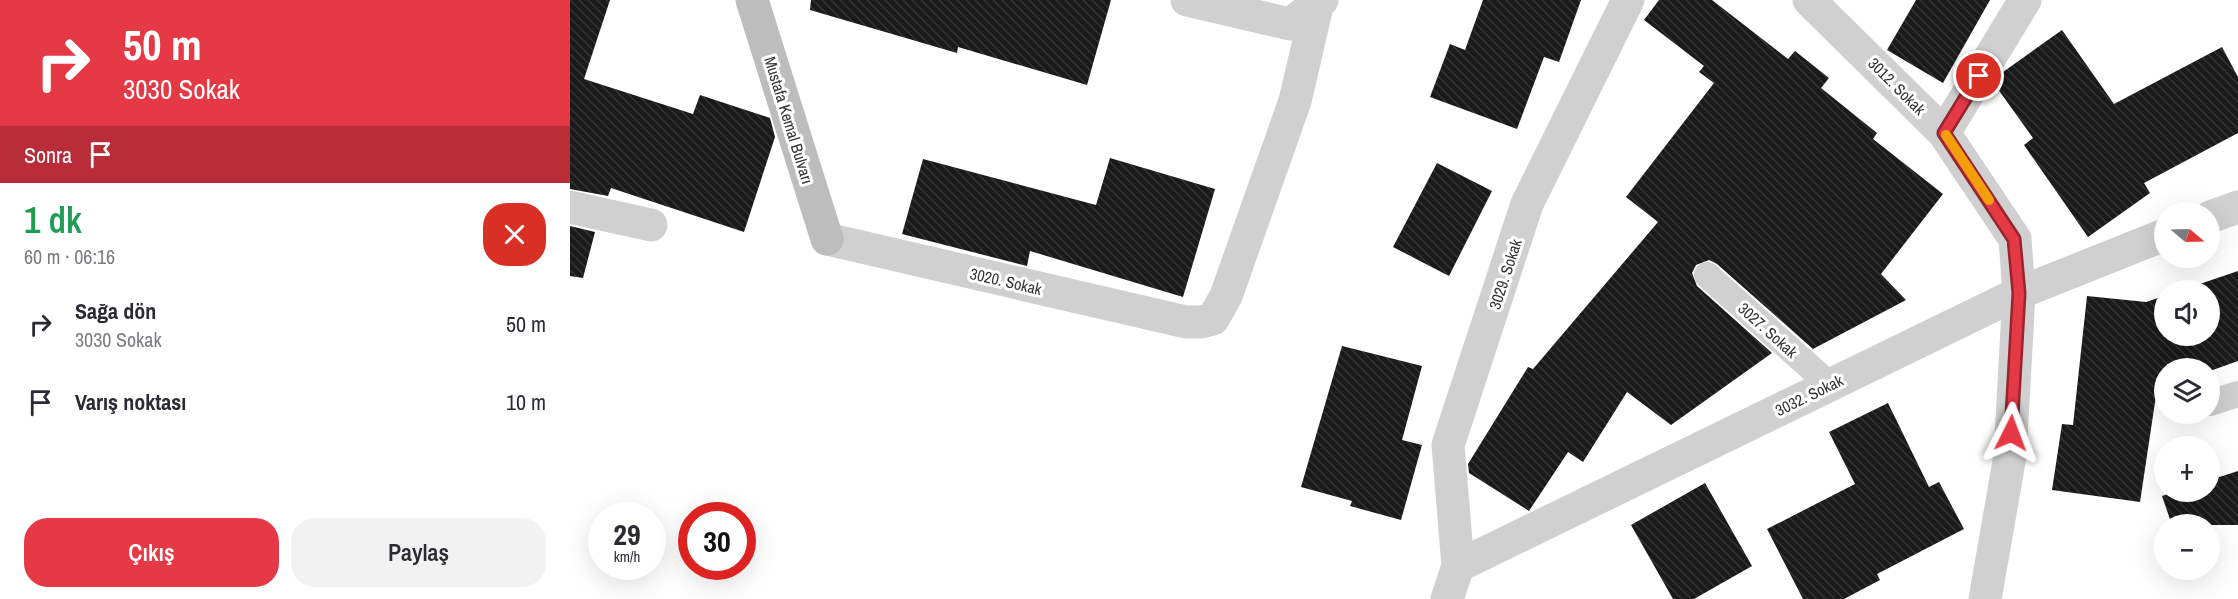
<!DOCTYPE html>
<html lang="tr">
<head>
<meta charset="utf-8">
<style>
	body { margin:0; font-family:"Archivo Narrow",sans-serif; background:#f2f2f3; color:#2b2b33; height:100vh; display:flex; flex-direction:column; font-size:22px; white-space:nowrap }
	* { box-sizing:border-box; margin:0 }
	p { font-size:20px; color:#7c7c81 }
	.icon { flex:none; width:33px; height:33px; fill:none; stroke:currentColor; stroke-width:2; stroke-linecap:round; stroke-linejoin:round }
	.map { position:relative; flex:1; overflow:hidden }
	.drawer { display:flex; flex-direction:column; background:#fff; width:570px }
	.drawer>* { flex:none }
	.hud { background:#e63946; color:#fff; overflow:hidden }
	.needle { width:39px; rotate:109deg }
	.tools { position:absolute; left:1584px; top:202px; display:grid; gap:12px }
	.tools a { display:grid; place-items:center; width:66px; height:66px; border-radius:50%; background:#fff; box-shadow:0 6px 24px #0002; font-size:30px }
	.speed { position:absolute; left:18px; top:502px; display:flex; gap:12px; font-size:30px; font-weight:700; text-align:center }
	.speed>* { display:grid; place-content:center; width:78px; height:78px; border-radius:50%; background:#fff; box-shadow:0 6px 24px #0002; line-height:1 }
	.speed small { font-size:15px; font-weight:400 }
	.speed .limit { border:9px solid #d22; background:#fff; color:#111 }
	.pin { position:absolute; display:grid; place-items:center; width:51px; height:51px; color:#fff; margin:-26px; border:3px solid #fff; border-radius:50%; box-shadow:0 2px 6px #0007 }
	.me { position:absolute; width:66px; margin:-33px; rotate:3deg; stroke-linejoin:round; filter:drop-shadow(0 0 4px #0008) }
	.turn { display:flex; align-items:center; gap:21px; height:126px; padding:0 24px; font-size:27px }
	.turn .icon { width:78px; height:78px; stroke-width:2.5 }
	.turn b { display:block; font-size:42px; line-height:51px }
	.then { display:flex; align-items:center; height:57px; padding:0 24px; background:#0003; gap:12px; font-size:22px }
	.round { display:grid; place-items:center; flex:none; width:63px; height:63px; border-radius:24px; background:#f2f2f3 }
	.headline { display:flex; align-items:center; justify-content:space-between; height:102px; padding:0 24px }
	h1 { font-size:36px; font-weight:600; line-height:45px; color:#1e9e55 }
	.primary-button { display:flex; gap:12px; margin-top:auto; padding:12px 24px }
	.primary-button a { flex:1; height:69px; border-radius:24px; background:#e63946; color:#fff; font-size:24px; font-weight:600; line-height:69px; text-align:center }
	.primary-button a+a { background:#f2f2f3; color:#2b2b33 }
	ul { padding:0; list-style:none }
	li { display:flex; align-items:center; gap:18px; height:78px; padding:0 24px }
	li div { flex:1 }
	li b { display:block; font-size:22px }
	li em { font-style:normal }
	main { display:flex; flex:1; min-height:0 }
	.map>svg:first-child { display:block }
	.building { fill:url(#building-back-hatch) }
	.lines { fill:none; stroke-linecap:round; stroke-linejoin:round }
	.lane { stroke:#d0d0d0; stroke-width:26 }
	.street { stroke:#d0d0d0; stroke-width:33 }
	.secondary { stroke:#bdbdbd; stroke-width:33 }
	.route-casing { stroke:#96252e; stroke-width:15 }
	.route { stroke:#e63946; stroke-width:10 }
	.slow { stroke:#f59e0b; stroke-width:10 }
	.labels { text-anchor:middle; stroke-width:6; stroke-linejoin:round; paint-order:stroke }
	.street-label { font-size:16px; fill:#333; stroke:#fff }
</style>
</head>
<body>
<main>
<section class="drawer">
<div class="hud">
<div class="turn"><svg class="icon" aria-label="right" viewBox="0 0 24 24"><path d="M7 20v-9h11M14 6l5 5-5 5"/></svg><div><b>50 m</b>3030 Sokak</div></div>
<div class="then">Sonra<svg class="icon" aria-label="arrive" viewBox="0 0 24 24"><path d="M6 21V4h12l-3 4 3 4H6"/></svg></div>
</div>
<div class="headline"><div><h1>1 dk</h1><p>60 m · 06:16</p></div><a class="round" style="background:#d93025;color:#fff"><svg class="icon" aria-label="close" viewBox="0 0 24 24"><path d="M6 6l12 12M18 6L6 18"/></svg></a></div>
<ul>
<li><svg class="icon" aria-label="right" viewBox="0 0 24 24"><path d="M7 20v-9h11M14 6l5 5-5 5"/></svg><div><b>Sağa dön</b><p>3030 Sokak</p></div><em>50 m</em></li>
<li><svg class="icon" aria-label="arrive" viewBox="0 0 24 24"><path d="M6 21V4h12l-3 4 3 4H6"/></svg><div><b>Varış noktası</b></div><em>10 m</em></li>
</ul>
<div class="primary-button"><a>Çıkış</a><a>Paylaş</a></div>
</section>
<div class="map">
<svg width="1668" height="599" viewBox="0 0 1668 599">
	<defs>
		<pattern id="building-back-hatch" width="6" height="6" patternUnits="userSpaceOnUse" patternTransform="scale(1.5)"><rect width="6" height="6" fill="#1a1a1a"/><path d="M-1 5l2 2M0 0l6 6M5-1l2 2" fill="none" stroke="#333"/></pattern>
	</defs>
	<rect width="100%" height="100%" fill="#fff"/>
	<path class="building" d="M0,0h40l-26,79 109,35 7,-19 70,23 5,19 -31,95 -133,-44 -3,8 -38,-7z
		M241,0h300l-24,85 -129,-38 -1,6 -147,-43z
		M913,0h98l-22,62 -15,-5 -27,72 -87,-32 20,-53 15,6z
		M1089,0h53l76,59 7,-8 34,27 -8,10 56,45 -4,6 70,55 -62,80 25,26 -93,49 -96,-85 -8,-4 -13,5 -4,8 5,13 75,67 -101,72 -44,-33 -44,70 -15,-10 -39,59 -60,-38 -1,-9 60,-97 5,2 125,-147 -32,-25 88,-114 -15,-11 5,-6 -60,-46z
		M1346,0h74l-47,83 -56,-33z
		M1492,30l52,74 108,-57 16,30v56l-94,50 6,10 -62,44 -64,-92 9,-7 -38,-53 8,-13z
		M540,158l105,31 -32,108 -153,-46 -3,15 -125,-32 21,-75 173,46z
		M867,163l55,28 -43,85 -56,-29z
		M0,226l25,6 -12,46 -13,-2z
		M1668,271v90l-28,10 -46,-2v17l-7,3 -17,113 -88,-12 10,-66 11,1 14,-129 59,6 18,-6v40h46v-45h-31z
		M772,346l80,20 -20,74 20,5 -21,75 -51,-14 2,-5 -51,-14z
		M1318,403l41,84 10,-5 25,47 -87,45 3,6 -36,19h-41l-36,-70 88,-45 -26,-52z
		M1668,471v54h-66l-10,-29 12,-4h36v-12z
		M1135,483l47,83 -58,33h-21l-42,-74z"/>
	<g class="lines">
		<path class="lane" d="M1137,275l123,110
			M1640,403l28,-9"/>
		<path class="street" d="M617,0l103,24 32,-24
			M1239,0l135,133 71,106 4,54 -9,163 -25,143
			M1374,133l81,-133
			M0,207l81,18
			M1640,217l28,-10
			M257,239l359,83h15l12,-3 13,-23 69,-195 22,-95
			M888,566l561,-273 145,-58
			M877,599l11,-33 -10,-121 79,-241 101,-204"/>
		<path class="secondary" d="M182,0l75,239"/>
	</g>
	<g class="lines">
		<defs>
			<path id="route" d="M1409,76l-35,57 70,106 5,54 -8,140"/>
		</defs>
		<use href="#route" class="route-casing"/>
		<use href="#route" class="route"/>
		<path class="slow" d="M1376,135l43,65"/>
	</g>
	<g class="labels">
		<g class="street-label">
			<text transform="translate(1327 86) rotate(45)" y="6">3012. Sokak</text>
			<text transform="translate(219 120) rotate(73)" y="6">Mustafa Kemal Bulvarı</text>
			<text transform="translate(935 274) rotate(-72)" y="6">3029. Sokak</text>
			<text transform="translate(436 281) rotate(13)" y="6">3020. Sokak</text>
			<text transform="translate(1198 330) rotate(42)" y="6">3027. Sokak</text>
			<text transform="translate(1239 395) rotate(-26)" y="6">3032. Sokak</text>
		</g>
	</g>
</svg>
<div class="tools">
<a><svg class="needle" viewBox="-14 -14 28 28"><path d="M0-13l5 13h-10z" fill="#e53935"/><path d="M0 13l5-13h-10z" fill="#7c7c81"/></svg></a>
<a><svg class="icon" aria-label="sound" viewBox="0 0 24 24"><path d="M4 9h4l5-4v14l-5-4H4zM17 9q2 3 0 6"/></svg></a>
<a><svg class="icon" aria-label="layers" viewBox="0 0 24 24"><path d="M12 4l9 5-9 5-9-5zM3 14l9 5 9-5"/></svg></a>
<a>+</a>
<a>−</a>
</div>
<div class="speed"><div>29<small>km/h</small></div><div class="limit">30</div></div>
<div class="pin" style="left:1409px;top:76px;background:#d93025"><svg class="icon" aria-label="arrive" viewBox="0 0 24 24"><path d="M6 21V4h12l-3 4 3 4H6"/></svg></div>
<svg class="me" style="left:1441px;top:433px" viewBox="-20 -20 40 40"><path d="M0-17L14 15 0 8-14 15z" fill="#e63946" stroke="#fff" stroke-width="4"/></svg>
</div>
</main>
</body>
</html>
